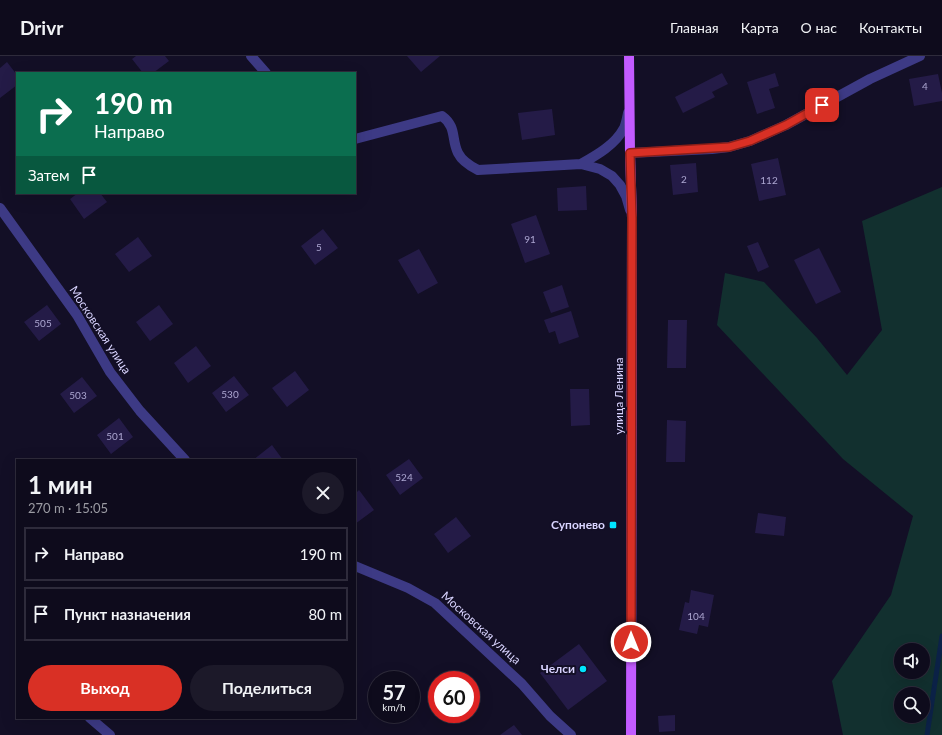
<!DOCTYPE html>
<html lang="ru">
<head>
<meta charset="utf-8">
<style>
	body { margin:0; font-family:Lato,sans-serif; background:#1c1929; color:#f1f3f6; height:100vh; display:flex; flex-direction:column; font-size:15px; white-space:nowrap }
	* { box-sizing:border-box; margin:0 }
	p { font-size:13px; color:#9b9ba3 }
	.icon { flex:none; width:22px; height:22px; fill:none; stroke:currentColor; stroke-width:2; stroke-linecap:round; stroke-linejoin:round }
	.map { position:relative; flex:1; overflow:hidden }
	.sheet { position:absolute; left:16px; top:403px; width:340px; height:260px; display:flex; flex-direction:column; background:#0e0b1c; border-radius:0px; box-shadow:0 4px 16px #0002,0 0 0 1px #2e2b3b }
	.sheet>* { flex:none }
	.hud { position:absolute; left:16px; top:16px; width:340px; height:122px; border-radius:0px; box-shadow:0 4px 16px #0002,0 0 0 1px #2e2b3b; background:#0b6e4f; color:#fff; overflow:hidden }
	.controls { position:absolute; left:894px; top:587px; display:grid; gap:8px }
	.controls a { display:grid; place-items:center; width:36px; height:36px; border-radius:50%; background:#0e0b1c; box-shadow:0 4px 16px #0002,0 0 0 1px #2e2b3b; font-size:20px }
	.speed { position:absolute; left:368px; top:615px; display:flex; gap:8px; font-size:20px; font-weight:700; text-align:center }
	.speed>* { display:grid; place-content:center; width:52px; height:52px; border-radius:50%; background:#0e0b1c; box-shadow:0 4px 16px #0002,0 0 0 1px #2e2b3b; line-height:1 }
	.speed small { font-size:10px; font-weight:400 }
	.speed .limit { border:6px solid #d22; background:#fff; color:#111 }
	.pin { position:absolute; display:grid; place-items:center; width:34px; height:34px; color:#fff; margin:-17px; border-radius:8px; box-shadow:0 2px 6px #0006 }
	.me { position:absolute; width:44px; margin:-22px; rotate:0deg; stroke-linejoin:round; filter:drop-shadow(0 0 3px #0008) }
	.turn { display:flex; align-items:center; gap:14px; height:84px; padding:0 12px; font-size:18px }
	.turn .icon { width:52px; height:52px; stroke-width:2.5 }
	.turn b { display:block; font-size:28px; line-height:34px }
	.then { display:flex; align-items:center; height:38px; padding:0 12px; background:#0003; gap:8px; font-size:15px }
	.round { display:grid; place-items:center; flex:none; width:42px; height:42px; border-radius:21px; background:#1c1929 }
	.headline { display:flex; align-items:center; justify-content:space-between; height:68px; padding:0 12px }
	h1 { font-size:24px; font-weight:700; line-height:30px }
	.primary-button { display:flex; gap:8px; margin-top:auto; padding:8px 12px }
	.primary-button a { flex:1; height:46px; border-radius:24px; background:#d93025; color:#fff; font-size:16px; font-weight:700; line-height:46px; text-align:center }
	.primary-button a+a { background:#1c1929; color:#f1f3f6 }
	ul { padding:0; list-style:none }
	li { display:flex; align-items:center; gap:12px; height:54px; margin:0 8px 6px; padding:0 4px; border:2px solid #2e2b3b; border-radius:0px }
	li div { flex:1 }
	li b { display:block; font-size:15px }
	li em { font-style:normal }
	header { display:flex; align-items:center; gap:24px; box-sizing:border-box; height:56px; padding:0 20px; background:#0e0b1c; border-bottom:1px solid #2e2b3b }
	header strong { font-size:19px }
	nav { display:flex; gap:22px; margin-inline-start:auto; font-size:14px }
	.map>svg:first-child { display:block }
	.green { fill:#12302f; fill-rule:evenodd }
	.lines { fill:none; stroke-linecap:round; stroke-linejoin:round }
	.stream { stroke:#0c2248; stroke-width:5 }
	.building { fill:#241b47 }
	.minor { stroke:#3d3a85; stroke-width:10 }
	.major { stroke:#c25bff; stroke-width:10 }
	.route-casing { stroke:#8d1f18; stroke-width:10 }
	.route { stroke:#d93025; stroke-width:7 }
	.poi-dot { fill:#00e5ff; stroke:#130f26; stroke-width:1.5 }
	.labels { text-anchor:middle; stroke-width:4; stroke-linejoin:round; paint-order:stroke }
	.number-label { font-size:10px; fill:#aca6d1 }
	.street-label { font-size:12px; fill:#d9d4ff; stroke:#130f26 }
	.poi-label { font-size:12px; font-weight:bold; fill:#d9d4ff; stroke:#130f26; text-anchor:end }
</style>
</head>
<body>
<header>
<strong>Drivr</strong>
<nav><a>Главная</a><a>Карта</a><a>О нас</a><a>Контакты</a></nav>
</header>
<div class="map">
<svg width="942" height="679" viewBox="0 0 942 679">
	<rect width="100%" height="100%" fill="#130f26"/>
	<path class="green" d="M942,131v548h-99l-11,-54 59,-86 22,-79 -70,-57 -126,-134 8,-52 39,9 53,56 30,37 35,-45 -20,-109zM901,594h22v22h-22zM901,638h22v22h-22z"/>
	<g class="lines">
		<path class="stream" d="M927,679l15,-99"/>
	</g>
	<path class="building" d="M136,0h29l4,5 -16,12h-10l-11,-14z
		M407,0h33l-19,16z
		M7,6l10,13v10l-17,13v-30z
		M722,17l6,11 -16,8 3,5 -32,16 -8,-16z
		M775,17l4,13 -10,3 6,19 -18,6 -10,-32z
		M938,18l4,19v8l-28,5 -5,-27z
		M552,53l3,26 -33,5 -4,-27z
		M778,102l8,37 -27,6 -8,-37z
		M696,107l2,29 -25,3 -3,-30z
		M586,130l1,24 -29,1 -1,-23z
		M78,137h22l7,9 -23,17 -14,-20z
		M536,159l14,39 -25,9 -14,-39z
		M323,173l15,19 -23,17 -14,-19z
		M138,181l14,19 -23,16 -14,-18z
		M758,186l11,25 -11,5 -11,-26z
		M819,192l22,44 -25,12 -22,-44z
		M419,193l19,34 -20,11 -20,-34z
		M562,229l7,22 -18,6 -8,-21z
		M47,249l14,19 -22,17 -15,-19z
		M159,249l14,19 -23,17 -14,-19z
		M571,255l8,26 -20,7 -4,-13 -6,2 -5,-13z
		M668,264h19l-1,48h-19z
		M196,290l15,20 -23,17 -14,-20z
		M295,315l14,19 -22,17 -15,-19z
		M234,320l15,19 -23,17 -14,-19z
		M82,321l15,19 -23,17 -14,-19z
		M570,333h19l1,36 -19,1z
		M119,362l14,19 -22,17 -14,-19z
		M667,364l19,1 -1,41h-19z
		M272,389l11,15h-30z
		M409,403l14,19 -23,17 -14,-20z
		M359,434l15,20 -19,14v-30z
		M758,457l28,4 -2,19 -29,-3z
		M456,461l15,19 -23,17 -14,-19z
		M691,534l23,5 -6,32 -9,-2 -2,9 -18,-4 6,-28 4,1z
		M579,588l28,37 -39,29 -28,-37z
		M675,659v16l-16,1 -1,-16z
		M514,669l8,10h-22z"/>
	<g class="lines">
		<path class="minor" d="M251,0l15,17
			M355,83l87,-23c15,11 9,23 16,37 4,8 12,13 20,17l103,-6 19,5 12,7 8,9 6,11 4,14
			M630,97l82,-4 17,-2 21,-6 36,-16 84,-46 50,-23
			M581,108c16,-9 34,-19 43,-36 2,-4 3,-10 4,-15
			M0,152l77,107 33,57 30,39 45,49
			M355,510l53,22 27,15 87,81 28,32 21,19
			M90,662l20,17"/>
		<path class="major" d="M629,0l1,97 2,65 -1,517"/>
	</g>
	<g class="lines">
		<defs>
			<path id="route" d="M631,586l1,-424 -2,-65 99,-6 21,-6 36,-16 36,-20"/>
		</defs>
		<use href="#route" class="route-casing"/>
		<use href="#route" class="route"/>
	</g>
	<g class="poi-dot">
		<rect x="609" y="465" width="8" height="8" rx="2"/>
		<circle cx="583" cy="613" r="4"/>
	</g>
	<g class="labels">
		<g class="number-label">
			<text x="925" y="34">4</text>
			<text x="684" y="127">2</text>
			<text x="769" y="128">112</text>
			<text x="530" y="187">91</text>
			<text x="319" y="195">5</text>
			<text x="43" y="271">505</text>
			<text x="230" y="342">530</text>
			<text x="78" y="343">503</text>
			<text x="115" y="384">501</text>
			<text x="404" y="425">524</text>
			<text x="696" y="564">104</text>
		</g>
		<g class="street-label">
			<text transform="translate(100 274) rotate(57)" y="4">Московская улица</text>
			<text transform="translate(619 340) rotate(-90)" y="4">улица Ленина</text>
			<text transform="translate(481 572) rotate(42)" y="4">Московская улица</text>
		</g>
		<g class="poi-label">
			<text x="605" y="473">Супонево</text>
			<text x="575" y="617">Челси</text>
		</g>
	</g>
</svg>
<div class="controls">
<a><svg class="icon" aria-label="sound" viewBox="0 0 24 24"><path d="M4 9h4l5-4v14l-5-4H4zM17 9q2 3 0 6"/></svg></a>
<a><svg class="icon" aria-label="search" viewBox="0 0 24 24"><circle cx="10" cy="10" r="6"/><path d="M15 15l6 6"/></svg></a>
</div>
<div class="speed"><div>57<small>km/h</small></div><div class="limit">60</div></div>
<div class="pin" style="left:822px;top:49px;background:#d93025"><svg class="icon" aria-label="arrive" viewBox="0 0 24 24"><path d="M6 21V4h12l-3 4 3 4H6"/></svg></div>
<svg class="me" style="left:631px;top:586px" viewBox="-20 -20 40 40"><circle r="17" fill="#d93025" stroke="#fff" stroke-width="3"/><path d="M0-11L8 9 0 5-8 9z" fill="#fff"/></svg>
<div class="hud">
<div class="turn"><svg class="icon" aria-label="right" viewBox="0 0 24 24"><path d="M7 20v-9h11M14 6l5 5-5 5"/></svg><div><b>190 m</b>Направо</div></div>
<div class="then">Затем<svg class="icon" aria-label="arrive" viewBox="0 0 24 24"><path d="M6 21V4h12l-3 4 3 4H6"/></svg></div>
</div>
<section class="sheet">
<div class="headline"><div><h1>1 мин</h1><p>270 m · 15:05</p></div><a class="round"><svg class="icon" aria-label="close" viewBox="0 0 24 24"><path d="M6 6l12 12M18 6L6 18"/></svg></a></div>
<ul>
<li><svg class="icon" aria-label="right" viewBox="0 0 24 24"><path d="M7 20v-9h11M14 6l5 5-5 5"/></svg><div><b>Направо</b></div><em>190 m</em></li>
<li><svg class="icon" aria-label="arrive" viewBox="0 0 24 24"><path d="M6 21V4h12l-3 4 3 4H6"/></svg><div><b>Пункт назначения</b></div><em>80 m</em></li>
</ul>
<div class="primary-button"><a>Выход</a><a>Поделиться</a></div>
</section>
</div>
</body>
</html>
